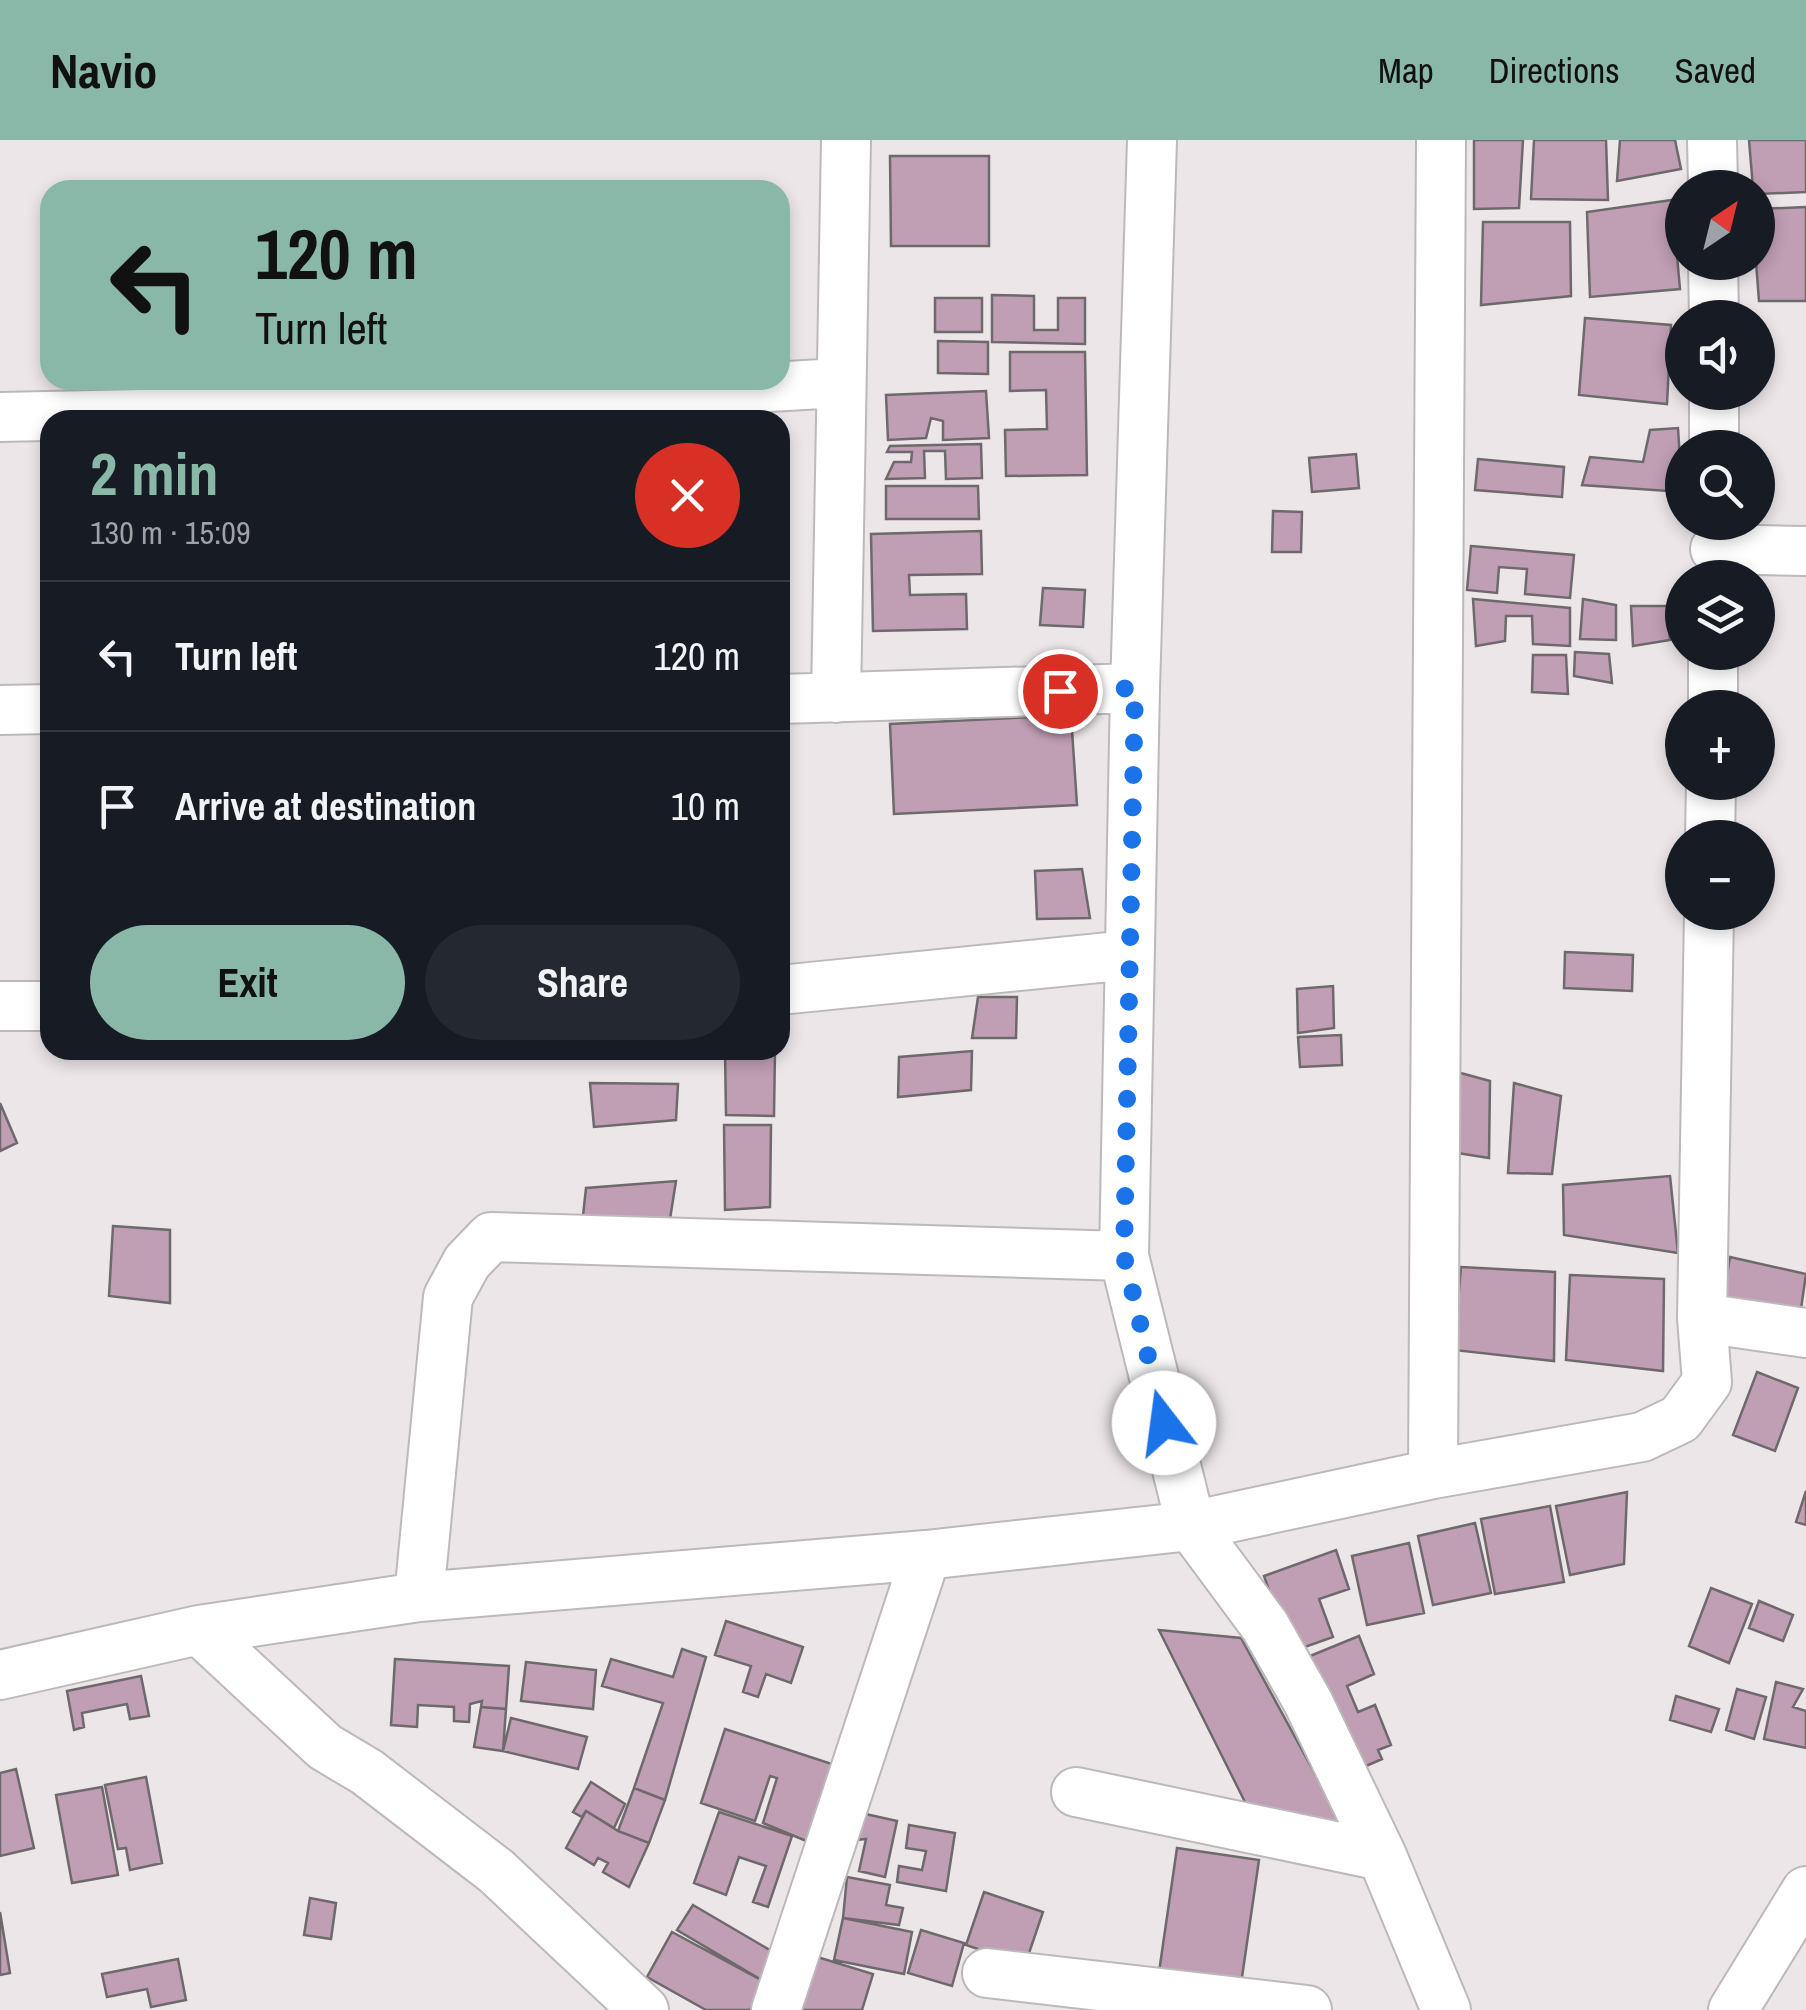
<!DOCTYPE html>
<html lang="en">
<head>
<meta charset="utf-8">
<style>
	body { margin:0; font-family:"Archivo Narrow",sans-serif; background:#242831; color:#f1f3f6; height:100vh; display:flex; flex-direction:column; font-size:38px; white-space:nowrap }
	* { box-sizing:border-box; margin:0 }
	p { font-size:32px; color:#9ea1a6 }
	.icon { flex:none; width:55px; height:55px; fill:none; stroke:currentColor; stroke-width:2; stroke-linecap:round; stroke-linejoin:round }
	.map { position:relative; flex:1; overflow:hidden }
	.drawer { position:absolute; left:40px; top:270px; width:750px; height:650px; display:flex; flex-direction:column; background:#171b24; border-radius:30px; box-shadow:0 5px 15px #0003 }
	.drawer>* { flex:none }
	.hud { position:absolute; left:40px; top:40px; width:750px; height:210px; border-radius:30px; box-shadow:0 5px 15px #0003; background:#89b8a8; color:#111; overflow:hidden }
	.needle { width:65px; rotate:35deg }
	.fabs { position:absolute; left:1665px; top:30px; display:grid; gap:20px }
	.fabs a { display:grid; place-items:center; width:110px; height:110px; border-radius:50%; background:#171b24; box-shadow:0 5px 15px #0003; font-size:50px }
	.pin { position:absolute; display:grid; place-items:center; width:85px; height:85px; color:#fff; margin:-42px; border:5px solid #fff; border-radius:50%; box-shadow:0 2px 10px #0007 }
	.me { position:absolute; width:110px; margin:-55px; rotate:345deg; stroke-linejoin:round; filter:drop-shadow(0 0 8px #0008) }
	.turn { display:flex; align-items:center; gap:35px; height:210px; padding:0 50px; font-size:45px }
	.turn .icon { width:130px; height:130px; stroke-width:2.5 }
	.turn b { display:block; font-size:70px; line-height:85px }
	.round { display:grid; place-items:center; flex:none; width:105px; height:105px; border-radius:52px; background:#242831 }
	.summary { display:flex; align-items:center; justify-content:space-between; height:170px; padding:0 50px }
	h1 { font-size:60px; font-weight:700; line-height:75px; color:#89b8a8 }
	.primary-button { display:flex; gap:20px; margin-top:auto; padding:20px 50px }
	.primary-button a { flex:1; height:115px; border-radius:60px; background:#89b8a8; color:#111; font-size:40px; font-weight:700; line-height:115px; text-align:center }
	.primary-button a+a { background:#242831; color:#f1f3f6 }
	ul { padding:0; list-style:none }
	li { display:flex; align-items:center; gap:30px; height:150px; padding:0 50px; border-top:2px solid #363941 }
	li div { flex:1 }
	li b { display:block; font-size:38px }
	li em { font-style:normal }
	header { display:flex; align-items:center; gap:60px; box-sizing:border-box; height:140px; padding:0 50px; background:#89b8a8; color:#111 }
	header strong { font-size:48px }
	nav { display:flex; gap:55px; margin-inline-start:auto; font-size:35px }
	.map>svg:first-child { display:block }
	.building { fill:#c09eb4; stroke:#6e696c; stroke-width:2.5 }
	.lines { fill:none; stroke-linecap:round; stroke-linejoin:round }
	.street-casing { stroke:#bdb8bb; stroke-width:52 }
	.street { stroke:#fff; stroke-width:48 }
	.route { stroke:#1a73e8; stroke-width:18; stroke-dasharray:0 32.4 }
</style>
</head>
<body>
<header>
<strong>Navio</strong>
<nav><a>Map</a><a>Directions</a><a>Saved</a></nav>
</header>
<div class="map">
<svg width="1806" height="1870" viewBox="0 0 1806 1870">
	<rect width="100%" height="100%" fill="#ece6e9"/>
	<path class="building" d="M1474,0h49l-4,68 -45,1z
		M1534,0h72l2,60 -77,-1z
		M1620,0h55l6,29 -64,12z
		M1749,0h57v52l-48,2v-6h-5z
		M890,16h99v90h-98z
		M1672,60l8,89 -90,8 -3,-85z
		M1806,67v94h-47l-3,-39 2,-53z
		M1483,82h87l1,74 -90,9z
		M992,155l42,1v34h24v-32h27v46l-93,-2z
		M935,158h47v34h-47z
		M1585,178l86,7 -4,79 -88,-9z
		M938,201l50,1v32l-50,-1z
		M1010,212h75l2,123 -81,1 -1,-46 42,-1 -1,-39 -36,1z
		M986,251l3,47 -46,2v-19l-12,-3 -5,20 -38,2 -2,-45z
		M1678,288l4,64 -100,-7 8,-28 53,5 7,-32z
		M981,304l1,34 -36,1 -1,-28h-21l1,27 -39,1 8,-17h17l1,-10h-25l3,-6z
		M1356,314l3,34 -47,4 -3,-34z
		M1478,319l86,8 -2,30 -87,-7z
		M886,346h92l1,33h-93z
		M1273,371l29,1 -1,40h-29z
		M981,391l1,43 -73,1 1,20 56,-1 1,35 -94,2 -2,-97z
		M1471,406l103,9 -4,43 -45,-4 2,-25 -28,-2 -2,26 -30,-3z
		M1043,448l42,2 -2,37 -43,-2z
		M1473,459l97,9v38l-37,-2 -1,-28h-26l-1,25 -29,5z
		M1583,459l33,6v35l-36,-1z
		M1631,466h36l3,34 -37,6z
		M1575,512l34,2 3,29 -38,-7z
		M1533,515h33l2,39 -36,-2z
		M1071,575l6,90 -183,9 -4,-90z
		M1082,729l8,49 -53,1 -2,-48z
		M1565,812l68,3 -1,36 -68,-3z
		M1333,846l1,42 -36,5 -1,-44z
		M978,857h39l-1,41h-44z
		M1341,895l1,30 -42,2 -2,-30z
		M725,910h50l-1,66 -48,-1z
		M972,911l-1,39 -73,7 1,-40z
		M1457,932l33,9 -1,77 -32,-5z
		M590,943l88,1 -2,36 -82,7z
		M1514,943l47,13 -9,78 -44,-1z
		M0,963l17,40 -17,8z
		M724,985h47l-1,82 -45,3z
		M1670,1036l8,77 -114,-18 -1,-50z
		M676,1041l-6,38 -88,6 4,-37z
		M113,1086l57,4v73l-61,-7z
		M1730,1117l76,17 -6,42 -77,-18z
		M1461,1127l94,5 -1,89 -100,-11z
		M1570,1135l94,4 -1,92 -97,-11z
		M1757,1232l41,16 -23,63 -42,-16z
		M1806,1351v34l-10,-3z
		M1627,1352l-3,72 -54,11 -14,-69z
		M1550,1366l14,76 -69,12 -14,-75z
		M1475,1383l16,70 -58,12 -15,-69z
		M1409,1403l15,70 -57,12 -15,-69z
		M1336,1410l13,39 -30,10 14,38 -42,15 -27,-76z
		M1711,1448l41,16 -23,59 -40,-17z
		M1759,1461l34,14 -10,26 -34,-13z
		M726,1481l77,26 -12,36 -25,-9 -8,23 -15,-5 8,-26 -36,-11z
		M1159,1490l82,8 102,187 -93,-13z
		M1359,1496l15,38 -27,12 11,26 17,-7 16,40 -13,5 4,9 -25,11 -47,-114z
		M682,1509l24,8 -41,143 -31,-12 29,-85 -61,-17 9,-27 62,18z
		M395,1519l114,7 -3,43 -25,-2 1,-6 -12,3 -1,18 -15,-1v-14l-36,-2 -1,22 -26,-2z
		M526,1522l70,8 -3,39 -72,-8z
		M141,1536l8,40 -19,3 -3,-15 -45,9 2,14 -10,3 -7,-39z
		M1776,1542l27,7 -10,18 13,4v37l-42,-9z
		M1737,1549l29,8 -12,42 -28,-9z
		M1676,1556l43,13 -8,23 -41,-12z
		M481,1567l25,2 -3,42 -29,-4z
		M511,1578l76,19 -9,32 -75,-18z
		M725,1589l116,38 -25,78 -53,-22 14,-45 -7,-2 -15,45 -54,-18z
		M16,1629l18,79 -34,8v-83z
		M146,1637l16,86 -32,7 -4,-22 -8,1 -13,-64z
		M591,1642l34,22 -11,24 -28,-17 -4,6 -9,-5z
		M102,1647l16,88 -46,8 -16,-88z
		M634,1648l31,12 -16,43 -31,-12z
		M586,1671l32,20 31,12 -20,44 -26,-15 5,-9 -10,-5 -4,7 -28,-17z
		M719,1672l73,24 -24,71 -15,-5 13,-36 -27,-9 -13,38 -32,-12z
		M861,1673l36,8 -12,56 -26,-6 7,-32 -11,1z
		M909,1685l46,8 -9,58 -49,-9 2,-16 23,4 4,-19 -20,-3z
		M1177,1708l82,12 -19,131 -82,-12z
		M847,1737l43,8 -4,20 17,3 -4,17 -56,-7z
		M984,1752l59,20 -18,53 -59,-20z
		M310,1758l26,5 -5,36 -27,-4z
		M693,1765l87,51 -15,26 -88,-52z
		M0,1772l10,61 -10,2z
		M843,1778l69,14 -8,42 -70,-14z
		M921,1790l43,13 -12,43 -44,-13z
		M672,1792l93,50 -15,28h-44l-59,-33z
		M814,1816l59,18 -11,36h-64z
		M178,1819l8,41 -35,7 -4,-18 -40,8 -5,-23z"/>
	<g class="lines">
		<defs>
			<path id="street" d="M1152,0l-17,548 -11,568 67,270 74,100 43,76 74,154 64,154
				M1712,0l1,48
				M1713,122l1,56
				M1714,252v56
				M0,277l418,-9 421,-25
				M1715,409l91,2
				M836,558l10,-558
				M780,559l355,-11
				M1713,568v-56
				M0,570l50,-1
				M1710,698l1,-56
				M780,850l349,-35
				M0,866h50
				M1702,1178l104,15
				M1433,1334l8,-1334
				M419,1457l29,-300 19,-35 24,-25 633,19
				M199,1490l126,117 42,25 129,99 148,139
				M0,1535l199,-45 220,-33 507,-42 265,-29 242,-52 209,-37 38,-18 27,-37 -5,-64 7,-406
				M1076,1652l306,64
				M987,1833l320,37
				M776,1870l150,-455
				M1733,1870l73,-119"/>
		</defs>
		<use href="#street" class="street-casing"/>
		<use href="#street" class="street"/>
	</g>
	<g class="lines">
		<path class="route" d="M1060,551l75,-3 -11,568 40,167"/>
	</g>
</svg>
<div class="fabs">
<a><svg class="needle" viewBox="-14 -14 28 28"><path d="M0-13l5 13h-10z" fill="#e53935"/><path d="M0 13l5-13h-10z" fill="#9ea1a6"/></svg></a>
<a><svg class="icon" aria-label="sound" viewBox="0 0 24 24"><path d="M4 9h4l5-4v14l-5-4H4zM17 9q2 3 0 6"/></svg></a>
<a><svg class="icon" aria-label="search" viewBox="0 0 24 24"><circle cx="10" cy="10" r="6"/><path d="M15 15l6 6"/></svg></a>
<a><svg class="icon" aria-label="layers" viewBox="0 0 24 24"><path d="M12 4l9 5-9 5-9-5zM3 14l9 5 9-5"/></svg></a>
<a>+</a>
<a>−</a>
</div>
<div class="pin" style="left:1060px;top:551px;background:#d93025"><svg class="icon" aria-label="arrive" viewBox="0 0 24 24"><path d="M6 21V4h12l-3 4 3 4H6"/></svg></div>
<svg class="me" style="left:1164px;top:1283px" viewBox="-20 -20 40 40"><circle r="19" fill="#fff"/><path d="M0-13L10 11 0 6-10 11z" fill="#1a73e8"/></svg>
<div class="hud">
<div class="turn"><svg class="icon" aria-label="left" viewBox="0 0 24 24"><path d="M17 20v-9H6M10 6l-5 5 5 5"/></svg><div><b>120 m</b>Turn left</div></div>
</div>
<section class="drawer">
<div class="summary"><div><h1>2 min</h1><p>130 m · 15:09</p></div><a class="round" style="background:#d93025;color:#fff"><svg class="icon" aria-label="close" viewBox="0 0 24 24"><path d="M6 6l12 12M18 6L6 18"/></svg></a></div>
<ul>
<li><svg class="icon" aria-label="left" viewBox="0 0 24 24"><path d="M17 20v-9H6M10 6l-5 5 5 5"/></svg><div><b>Turn left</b></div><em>120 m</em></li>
<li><svg class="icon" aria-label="arrive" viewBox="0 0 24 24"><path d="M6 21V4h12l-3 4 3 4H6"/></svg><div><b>Arrive at destination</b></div><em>10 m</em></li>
</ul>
<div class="primary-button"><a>Exit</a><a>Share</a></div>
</section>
</div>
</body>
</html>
